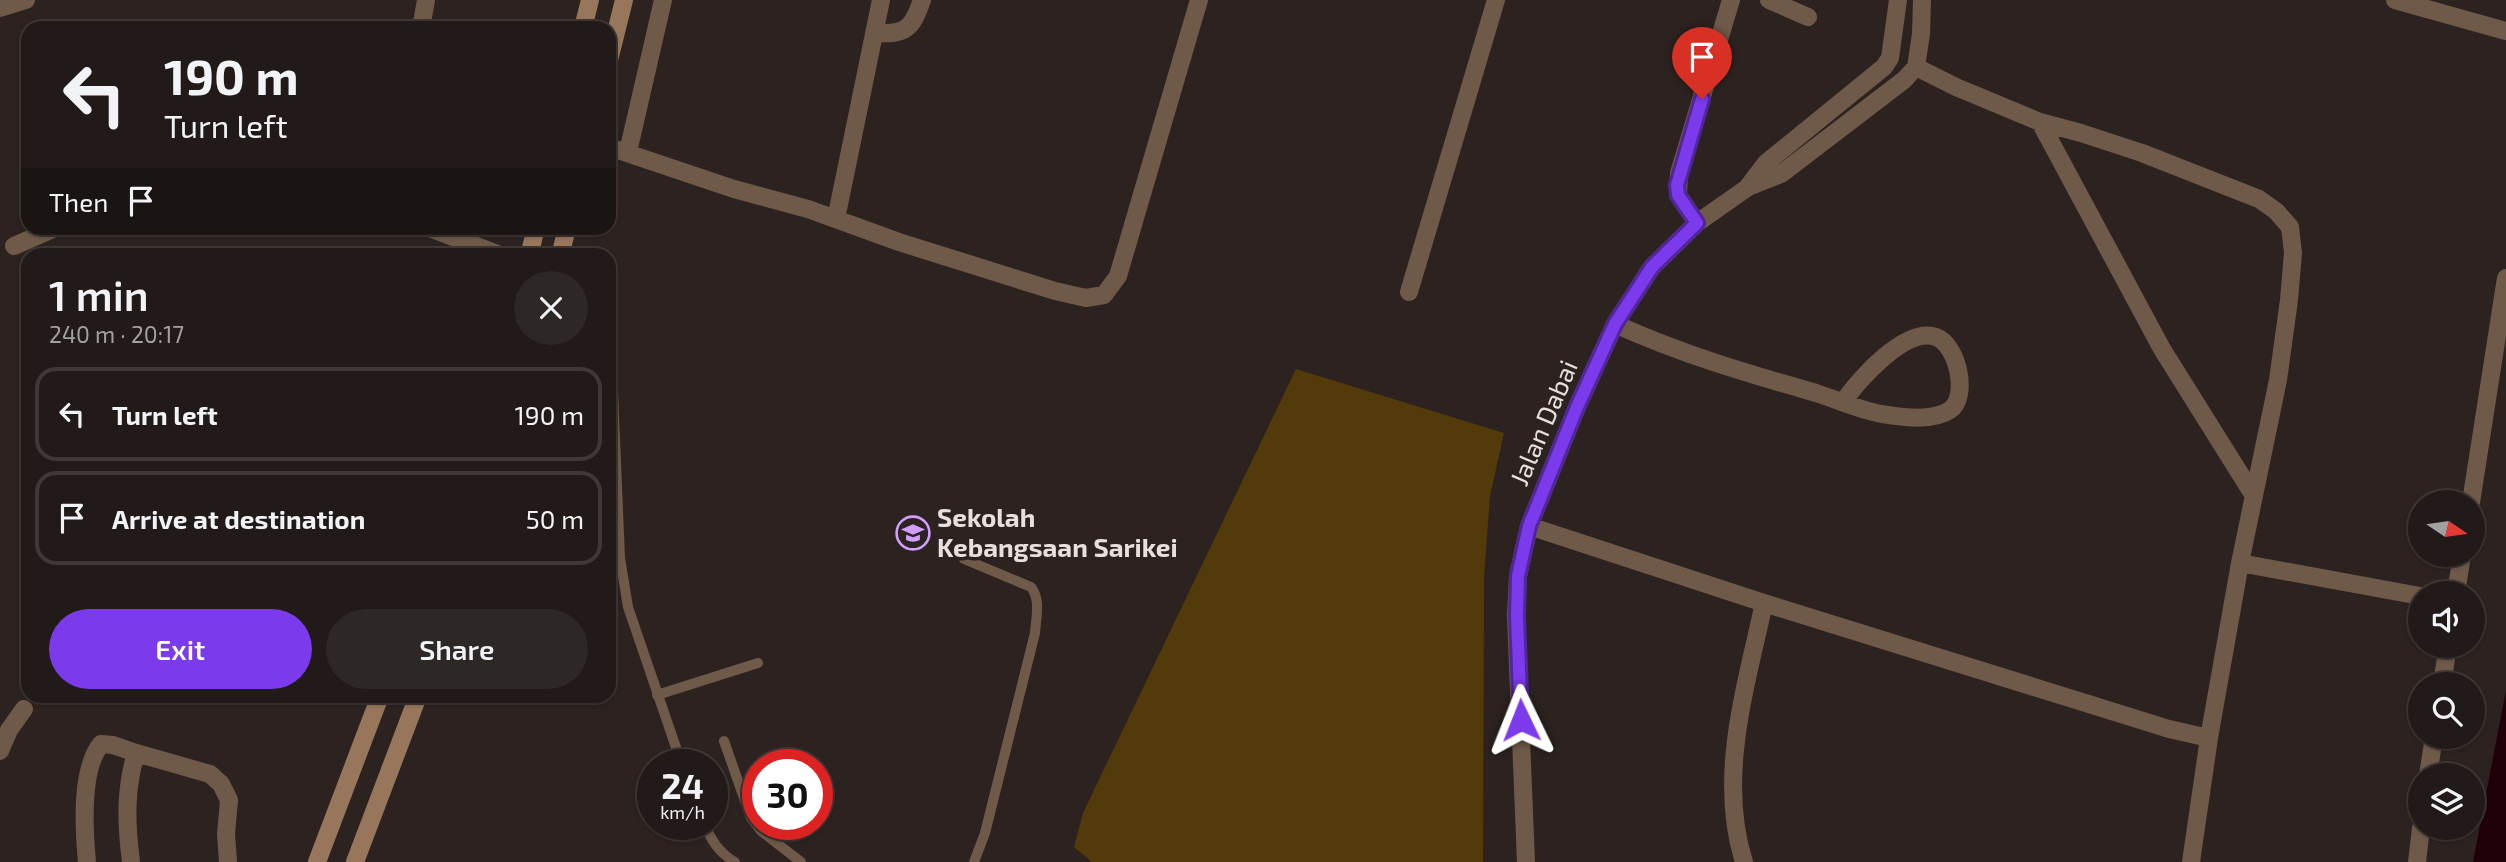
<!DOCTYPE html>
<html lang="en">
<head>
<meta charset="utf-8">
<style>
	body { margin:0; font-family:"Exo 2",sans-serif; background:#2d2725; color:#f1f3f6; height:100vh; display:flex; flex-direction:column; font-size:26px; white-space:nowrap }
	* { box-sizing:border-box; margin:0 }
	p { font-size:23px; color:#a2a1a2 }
	.icon { flex:none; width:38px; height:38px; fill:none; stroke:currentColor; stroke-width:2; stroke-linecap:round; stroke-linejoin:round }
	.map { position:relative; flex:1; overflow:hidden }
	.side { position:absolute; left:21px; top:248px; width:595px; height:455px; display:flex; flex-direction:column; background:#211a18; border-radius:21px; box-shadow:0 2px 5px #0004,0 0 0 2px #3e3837 }
	.side>* { flex:none }
	.hud { position:absolute; left:21px; top:21px; width:595px; height:214px; border-radius:21px; box-shadow:0 2px 5px #0004,0 0 0 2px #3e3837; background:#211a18; color:#f1f3f6; overflow:hidden }
	.needle { width:46px; rotate:103deg }
	.tools { position:absolute; left:2408px; top:490px; display:grid; gap:14px }
	.tools a { display:grid; place-items:center; width:77px; height:77px; border-radius:50%; background:#211a18; box-shadow:0 2px 5px #0004,0 0 0 2px #3e3837; font-size:35px }
	.speed { position:absolute; left:637px; top:749px; display:flex; gap:14px; font-size:35px; font-weight:700; text-align:center }
	.speed>* { display:grid; place-content:center; width:91px; height:91px; border-radius:50%; background:#211a18; box-shadow:0 2px 5px #0004,0 0 0 2px #3e3837; line-height:1 }
	.speed small { font-size:18px; font-weight:400 }
	.speed .limit { border:10px solid #d22; background:#fff; color:#111 }
	.pin { position:absolute; display:grid; place-items:center; width:60px; height:60px; color:#fff; margin:-72px -30px; border-radius:50% 50% 50% 0; rotate:-45deg; box-shadow:0 0 7px #0007 }
	.pin .icon { rotate:45deg }
	.me { position:absolute; width:77px; margin:-38px; rotate:358deg; stroke-linejoin:round; filter:drop-shadow(0 0 5px #0008) }
	.turn { display:flex; align-items:center; gap:24px; height:147px; padding:0 28px; font-size:32px }
	.turn .icon { width:91px; height:91px; stroke-width:2.5 }
	.turn b { display:block; font-size:49px; line-height:60px }
	.then { display:flex; align-items:center; height:66px; padding:0 28px; background:#0003; gap:14px; font-size:26px }
	.round { display:grid; place-items:center; flex:none; width:74px; height:74px; border-radius:37px; background:#2d2725 }
	.summary { display:flex; align-items:center; justify-content:space-between; height:119px; padding:0 28px }
	h1 { font-size:42px; font-weight:600; line-height:52px }
	.cta { display:flex; gap:14px; margin-top:auto; padding:14px 28px }
	.cta a { flex:1; height:80px; border-radius:42px; background:#7c3aed; color:#fff; font-size:28px; font-weight:600; line-height:80px; text-align:center }
	.cta a+a { background:#2d2725; color:#f1f3f6 }
	ul { padding:0; list-style:none }
	li { display:flex; align-items:center; gap:21px; height:94px; margin:0 14px 10px; padding:0 14px; border:4px solid #3e3837; border-radius:21px }
	li div { flex:1 }
	li b { display:block; font-size:26px }
	li em { font-style:normal }
	.map>svg:first-child { display:block }
	.green { fill:#533a0b }
	.water { fill:#200009 }
	.lines { fill:none; stroke-linecap:round; stroke-linejoin:round }
	.lane { stroke:#6f5949; stroke-width:10 }
	.street { stroke:#6f5949; stroke-width:18 }
	.secondary { stroke:#98765c; stroke-width:18 }
	.route-casing { stroke:#51269a; stroke-width:18 }
	.route { stroke:#7c3aed; stroke-width:12 }
	.labels { text-anchor:middle; stroke-width:7; stroke-linejoin:round; paint-order:stroke }
	.street-label { font-size:26px; fill:#e6e0de; stroke:#2c2320 }
	.poi-label { font-size:26px; font-weight:bold; fill:#e6e0de; stroke:#2c2320; text-anchor:start }
</style>
</head>
<body>
<div class="map">
<svg width="2506" height="862" viewBox="0 0 2506 862">
	<rect width="100%" height="100%" fill="#2c2320"/>
	<path class="green" d="M1296,369l208,64 -14,63 -6,81 -1,285h-391l-18,-15 9,-34z"/>
	<path class="water" d="M2506,690v172h-33z"/>
	<g class="lines">
		<path class="lane" d="M612,367l8,191 8,49 54,158
			M964,559l67,28c10,13 5,30 4,46l-50,200 -11,29
			M657,695l101,-32
			M724,741l27,77 10,13 40,31
			M704,824c8,17 15,29 31,38"/>
		<path class="street" d="M1769,0l39,17
			M2395,0l111,31
			M0,8l26,-8
			M421,28l5,-28
			M874,33c32,2 38,-4 48,-33
			M2040,122l122,227 92,147
			M609,147l125,42 74,20 91,33 156,49 31,7 18,-3 14,-19 81,-276
			M628,152l35,-152
			M1751,186l30,-12 123,-94 12,-13 5,-33 1,-34
			M836,219l45,-219
			M1697,223l-19,-28 1,-22 52,-173
			M430,228l72,28
			M14,246l41,-18
			M1409,292l87,-292
			M1615,324c66,30 131,49 201,69 22,7 43,17 66,21 20,3 50,8 68,-4 19,-13 8,-65 -14,-73 -30,-11 -78,43 -92,64
			M2471,502l35,-224
			M1529,526l235,77 405,126 40,9 31,-175 38,-183 11,-80 4,-47 -3,-26 -14,-16 -17,-12 -117,-46 -61,-20 -41,-11 -84,-35 -40,-20
			M2240,563l180,33
			M2456,593l6,-38
			M2442,684l6,-38
			M0,751l9,-21 15,-21
			M136,753l74,21 11,10 8,16 -3,34 2,28
			M2428,775l6,-38
			M87,862c-3,-32 -7,-92 14,-118l12,1 23,8c-11,37 -10,70 -5,109
			M1526,862l-10,-246 2,-40 11,-50 48,-119 38,-83 37,-57 45,-44 50,-35 19,-25 118,-96 6,-9 8,-58
			M1744,862c-27,-85 2,-175 20,-259
			M2191,862l18,-124
			M2417,862l4,-34"/>
		<path class="secondary" d="M583,28l7,-28
			M609,60l15,-60
			M529,256l7,-28
			M560,256l7,-28
			M317,862l63,-166
			M355,862l63,-166"/>
	</g>
	<g class="lines">
		<defs>
			<path id="route" d="M1521,720l-4,-104 1,-40 11,-50 48,-119 38,-83 37,-57 45,-44 -19,-28 -1,-10 25,-86"/>
		</defs>
		<use href="#route" class="route-casing"/>
		<use href="#route" class="route"/>
	</g>
	<defs>
		<symbol id="school-ring" viewBox="-11 -11 22 22"><circle r="9.5" fill="#2c2320" stroke="#d19dfe" stroke-width="1.5"/><path d="M0-5L7-2L0 1L-7-2ZM-4 1L0 2.5L4 1V4Q0 6-4 4Z" fill="#d19dfe"/></symbol>
	</defs>
	<g fill-rule="evenodd">
		<use href="#school-ring" x="894" y="514" width="38" height="38"/>
	</g>
	<g class="labels">
		<g class="street-label">
			<text transform="translate(1544 423) rotate(-67)" y="9">Jalan Dabai</text>
		</g>
		<g class="poi-label">
			<text x="937" y="527">Sekolah<tspan x="937" dy="30">Kebangsaan Sarikei</tspan></text>
		</g>
	</g>
</svg>
<div class="tools">
<a><svg class="needle" viewBox="-14 -14 28 28"><path d="M0-13l5 13h-10z" fill="#e53935"/><path d="M0 13l5-13h-10z" fill="#a2a1a2"/></svg></a>
<a><svg class="icon" aria-label="sound" viewBox="0 0 24 24"><path d="M4 9h4l5-4v14l-5-4H4zM17 9q2 3 0 6"/></svg></a>
<a><svg class="icon" aria-label="search" viewBox="0 0 24 24"><circle cx="10" cy="10" r="6"/><path d="M15 15l6 6"/></svg></a>
<a><svg class="icon" aria-label="layers" viewBox="0 0 24 24"><path d="M12 4l9 5-9 5-9-5zM3 14l9 5 9-5"/></svg></a>
</div>
<div class="speed"><div>24<small>km/h</small></div><div class="limit">30</div></div>
<div class="pin" style="left:1702px;top:99px;background:#d93025"><svg class="icon" aria-label="arrive" viewBox="0 0 24 24"><path d="M6 21V4h12l-3 4 3 4H6"/></svg></div>
<svg class="me" style="left:1521px;top:720px" viewBox="-20 -20 40 40"><path d="M0-17L14 15 0 8-14 15z" fill="#7c3aed" stroke="#fff" stroke-width="4"/></svg>
<div class="hud">
<div class="turn"><svg class="icon" aria-label="left" viewBox="0 0 24 24"><path d="M17 20v-9H6M10 6l-5 5 5 5"/></svg><div><b>190 m</b>Turn left</div></div>
<div class="then">Then<svg class="icon" aria-label="arrive" viewBox="0 0 24 24"><path d="M6 21V4h12l-3 4 3 4H6"/></svg></div>
</div>
<section class="side">
<div class="summary"><div><h1>1 min</h1><p>240 m · 20:17</p></div><a class="round"><svg class="icon" aria-label="close" viewBox="0 0 24 24"><path d="M6 6l12 12M18 6L6 18"/></svg></a></div>
<ul>
<li><svg class="icon" aria-label="left" viewBox="0 0 24 24"><path d="M17 20v-9H6M10 6l-5 5 5 5"/></svg><div><b>Turn left</b></div><em>190 m</em></li>
<li><svg class="icon" aria-label="arrive" viewBox="0 0 24 24"><path d="M6 21V4h12l-3 4 3 4H6"/></svg><div><b>Arrive at destination</b></div><em>50 m</em></li>
</ul>
<div class="cta"><a>Exit</a><a>Share</a></div>
</section>
</div>
</body>
</html>
